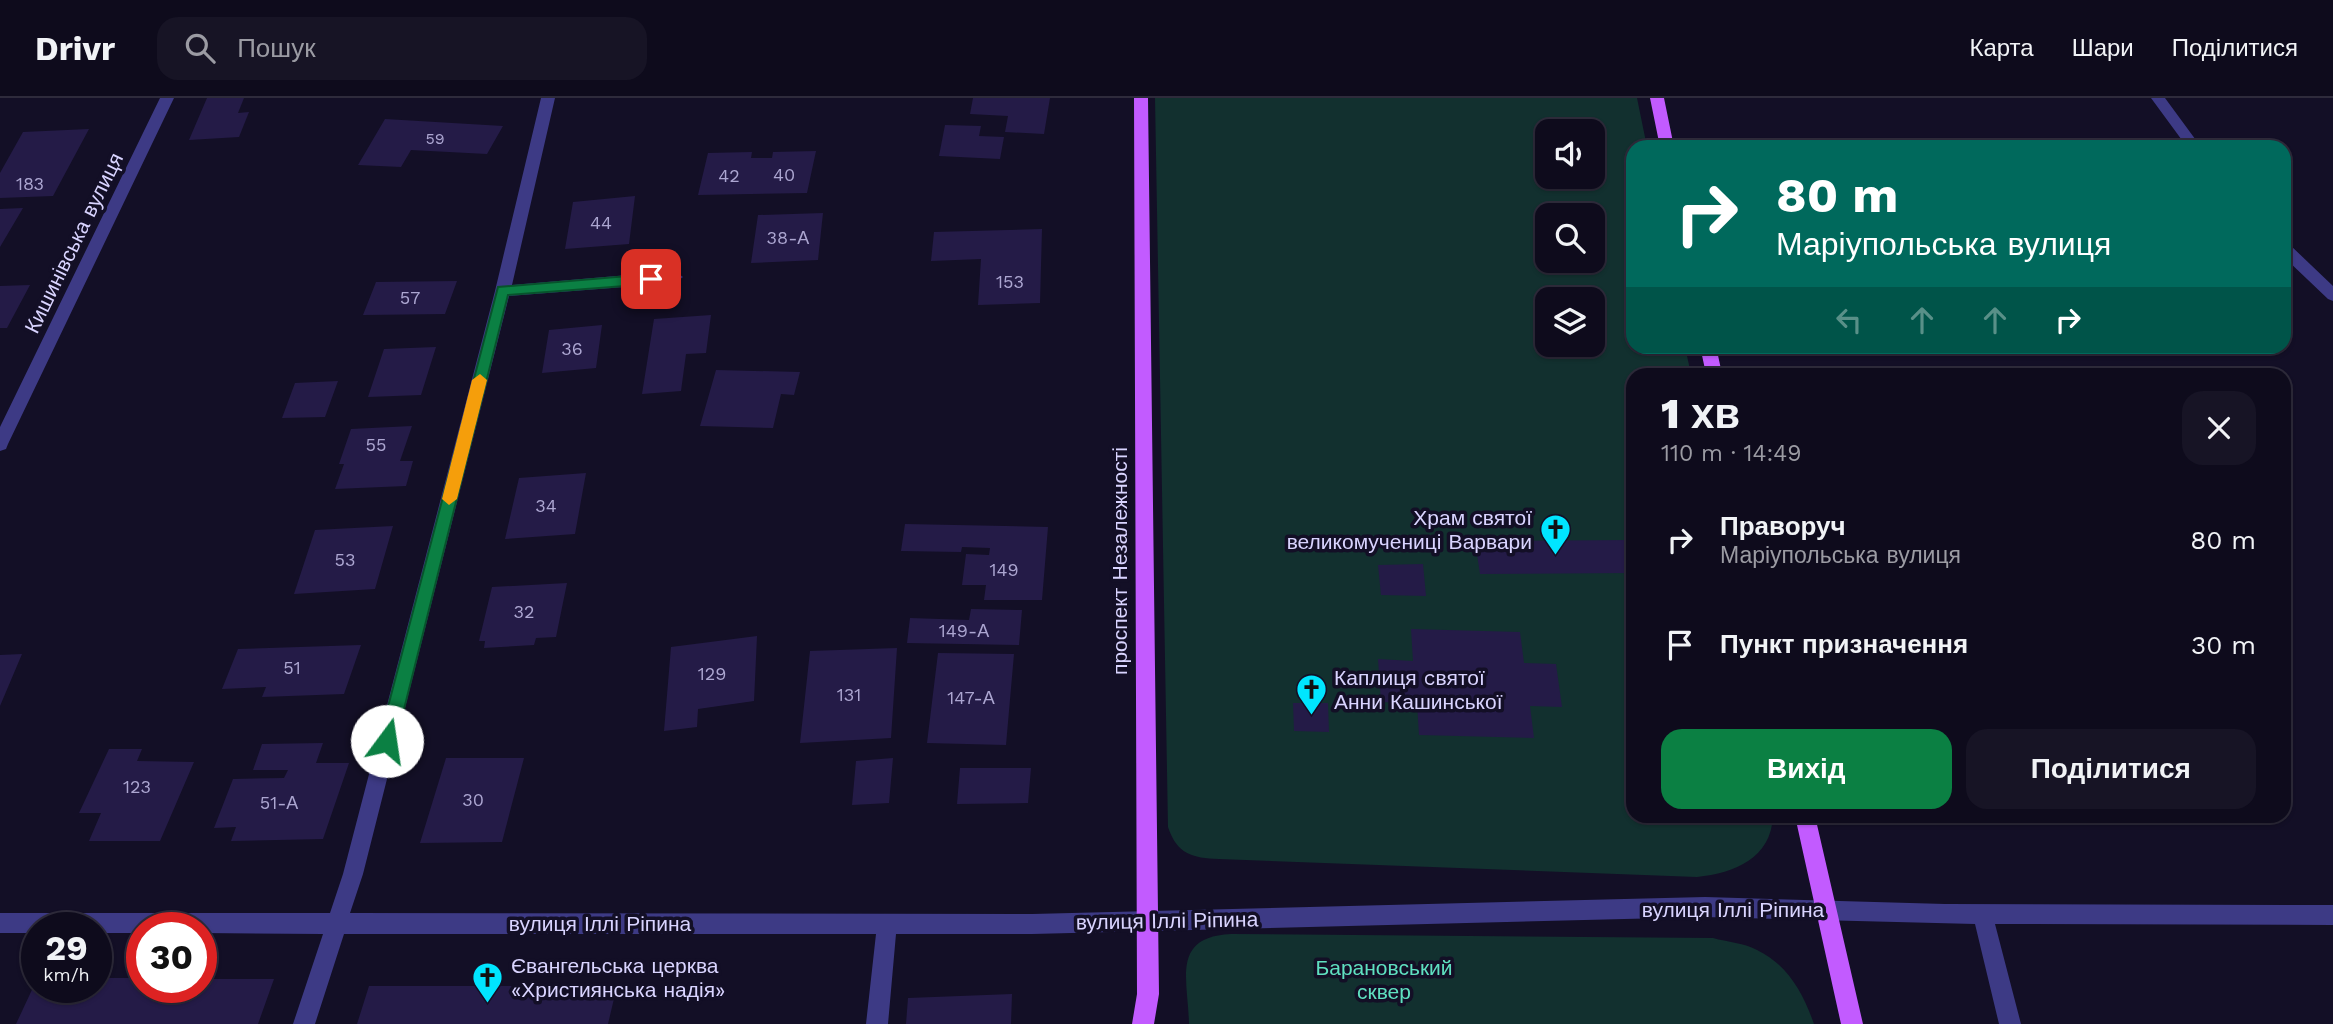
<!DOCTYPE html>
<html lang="uk">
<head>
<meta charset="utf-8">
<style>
	body { margin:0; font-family:"Work Sans",sans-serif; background:#171425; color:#f1f3f6; height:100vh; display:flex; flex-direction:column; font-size:26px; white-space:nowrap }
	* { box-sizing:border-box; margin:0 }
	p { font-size:23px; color:#9b9ba3 }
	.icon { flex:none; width:38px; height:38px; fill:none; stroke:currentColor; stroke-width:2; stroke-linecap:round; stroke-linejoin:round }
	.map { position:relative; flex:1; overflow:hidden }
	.side { position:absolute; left:1626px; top:270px; width:665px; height:455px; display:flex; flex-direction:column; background:#0e0b1c; border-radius:21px; box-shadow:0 2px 5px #0004,0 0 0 2px #2e2b3b }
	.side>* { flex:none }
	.top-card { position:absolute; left:1626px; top:42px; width:665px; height:214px; border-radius:21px; box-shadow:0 2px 5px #0004,0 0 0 2px #2e2b3b; background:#00695c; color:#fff; overflow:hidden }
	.tools { position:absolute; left:1535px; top:21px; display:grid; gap:14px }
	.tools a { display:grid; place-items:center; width:70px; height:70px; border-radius:14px; background:#0e0b1c; box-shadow:0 2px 5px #0004,0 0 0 2px #2e2b3b; font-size:35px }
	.speed { position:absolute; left:21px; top:814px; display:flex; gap:14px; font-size:35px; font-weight:700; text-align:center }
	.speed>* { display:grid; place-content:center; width:91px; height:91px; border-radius:50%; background:#0e0b1c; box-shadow:0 2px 5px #0004,0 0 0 2px #2e2b3b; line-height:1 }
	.speed small { font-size:18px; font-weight:400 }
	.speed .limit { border:10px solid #d22; background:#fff; color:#111 }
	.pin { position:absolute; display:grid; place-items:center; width:60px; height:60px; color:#fff; margin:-30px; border-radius:14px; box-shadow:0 4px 10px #0006 }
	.me { position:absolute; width:77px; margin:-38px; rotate:14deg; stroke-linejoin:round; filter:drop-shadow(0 0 5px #0008) }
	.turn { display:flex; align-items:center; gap:24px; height:147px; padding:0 35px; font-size:32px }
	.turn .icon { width:91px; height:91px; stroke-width:2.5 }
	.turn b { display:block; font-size:49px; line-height:60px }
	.lanes { display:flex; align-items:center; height:66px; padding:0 35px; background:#0003; justify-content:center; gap:35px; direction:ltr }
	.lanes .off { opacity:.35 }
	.round { display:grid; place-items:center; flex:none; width:74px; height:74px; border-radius:21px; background:#171425 }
	.headline { display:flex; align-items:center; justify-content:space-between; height:119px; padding:0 35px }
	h1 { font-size:42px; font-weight:800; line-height:52px }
	.cta { display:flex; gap:14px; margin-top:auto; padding:14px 35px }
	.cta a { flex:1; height:80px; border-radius:21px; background:#0b8043; color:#fff; font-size:28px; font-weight:800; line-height:80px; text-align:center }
	.cta a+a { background:#171425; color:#f1f3f6 }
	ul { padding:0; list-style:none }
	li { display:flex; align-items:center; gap:21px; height:105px; padding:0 35px }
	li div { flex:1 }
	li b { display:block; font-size:26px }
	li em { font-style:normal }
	header { display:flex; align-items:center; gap:42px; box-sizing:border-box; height:98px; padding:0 35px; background:#0e0b1c; border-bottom:2px solid #2e2b3b }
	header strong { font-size:33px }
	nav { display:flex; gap:38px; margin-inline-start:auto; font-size:24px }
	.search { width:490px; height:63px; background:#171425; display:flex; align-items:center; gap:18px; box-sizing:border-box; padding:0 24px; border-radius:21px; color:#9b9ba3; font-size:26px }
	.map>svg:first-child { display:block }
	.green { fill:#12302f; fill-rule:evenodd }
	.building { fill:#241b47 }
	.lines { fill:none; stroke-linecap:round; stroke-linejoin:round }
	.minor { fill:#3d3a85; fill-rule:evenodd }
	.major { fill:#c25bff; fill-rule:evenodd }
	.route { fill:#0b8043; stroke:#07532c; stroke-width:2 }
	.slow { fill:#f59e0b }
	.labels { text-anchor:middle; stroke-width:7; stroke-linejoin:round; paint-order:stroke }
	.far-number-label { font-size:16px; fill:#aca6d1 }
	.number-label { font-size:18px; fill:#aca6d1 }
	.street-label { font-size:21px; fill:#d9d4ff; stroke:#130f26 }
	.poi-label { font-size:21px; fill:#d9d4ff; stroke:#130f26; text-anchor:start }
	.park-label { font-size:21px; fill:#5fe0c0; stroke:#130f26 }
</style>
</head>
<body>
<header>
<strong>Drivr</strong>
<div class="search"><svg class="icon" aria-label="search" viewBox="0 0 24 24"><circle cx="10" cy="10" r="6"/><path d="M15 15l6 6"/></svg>Пошук</div>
<nav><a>Карта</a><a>Шари</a><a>Поділитися</a></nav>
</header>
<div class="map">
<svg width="2333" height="926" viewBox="0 0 2333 926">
	<rect width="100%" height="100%" fill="#130f26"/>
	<path class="green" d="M1155,0h482l10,49h-14v199l52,1 6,27h-58v442h140c-2,42 -38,57 -76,61l-478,-18c-27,-1 -42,-5 -51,-32zM1547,33h45v46h-45zM1547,117h45v46h-45zM1547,201h45v46h-45z
		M1231,836l482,4c14,4 32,5 44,12 31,15 46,43 57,74h-625c-1,-45 -18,-87 42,-90z"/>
	<path class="building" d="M207,0h37l-6,15 11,-1 -10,25 -50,3z
		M973,0h77l-6,36 -39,-2 3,-16 -38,-2z
		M385,21l118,7 -16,28 -76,-4 -10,17 -43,-2z
		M945,27l36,1 -2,10 25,1 -4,22 -61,-3z
		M89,31l-36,67 -53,2v-25l23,-41z
		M816,53l-9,42 -109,2 10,-42 44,-1 -1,6h21l1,-6z
		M635,98l-6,48 -64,5 8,-47z
		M23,110l-23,39v-38z
		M823,115l-5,47 -67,3 7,-48z
		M1042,131l-2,74 -62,2 3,-46 -50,2 3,-29z
		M457,183l-12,33 -82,1 13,-33z
		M30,187l-23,43h-7v-42z
		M711,217l-5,38 -20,1 -5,37 -39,3 12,-75z
		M602,227l-6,43 -54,5 7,-43z
		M436,249l-15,48 -53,2 16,-48z
		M716,272l84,2 -6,23 -13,-1 -8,34 -73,-2z
		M338,283l-13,36 -43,1 13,-35z
		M412,328l-12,35h13l-7,25 -71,3 9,-25h-5l12,-35z
		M586,375l-11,61 -70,5 14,-61z
		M905,426l143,3 -6,73h-58l2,-15h-24l4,-31 23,1 1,-7 -28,-1 -1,5 -60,-1z
		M393,428l-18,63 -81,5 21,-64z
		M1633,442v33l-153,1 -5,-33z
		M1423,466l3,32 -45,-1 -3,-30z
		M567,485l-11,54 -20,1 -2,7 -50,3 1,-7h-6l13,-54z
		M971,511l51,1 -3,35 -112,-2 3,-25 59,2z
		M1411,531l109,3 4,31 32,1 6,43 -32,-1 4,32 -115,-3 -2,-32 -36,-1 -3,-43 35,2z
		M757,538l-3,65 -56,8 -1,18 -33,4 7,-84z
		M361,547l-17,49 -82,3 4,-10 -44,2 16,-40z
		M897,550l-6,90 -91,5 10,-92z
		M938,555l76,1 -8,91 -79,-2z
		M22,556l-22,52v-51z
		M1293,605h35l1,29 -35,-1z
		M323,645l-7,20h33l-26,76 -92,2 5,-14 -22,1 19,-49 51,-1 4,-8h-35l9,-26z
		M109,651h33l-5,12 57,1 -34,79h-71l12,-28h-22z
		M446,660h78l-22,84 -82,1z
		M893,660l-4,45 -37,2 4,-44z
		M960,670h71l-3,35 -71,1z
		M96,880h46v9h59v-8h73l-16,45h-242l21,-45v8h59z
		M369,888h248l-9,38h-251z
		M1012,896l-1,30h-105l2,-26z"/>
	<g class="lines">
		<path class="minor" d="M160,0h14l-166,346 -2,5 -6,2v-24z
			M541,0h14l-43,187 163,-14 8,6 -8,6 -166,13 -146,578 -13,39 682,1 673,-17 240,7 388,1v20l-338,-1 26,100h-22l-24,-100 -270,-7 -673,17h-136l-8,90h-22l10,-90h-532l-29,90h-22l30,-90 -122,-1v-5h-59v5h-46v-5h-59v5h-37v-20h330l13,-39 152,-583z
			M2151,0h14l36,49h-14z
			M2284,145l5,1 44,42v15l-5,-2 -44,-42z"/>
		<path class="major" d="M1134,0h14l11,896 -5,30h-22l5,-30z
			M1650,0h14l10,49h-14z
			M1700,248h16l6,28h-16z
			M1795,718h20l48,208h-22z"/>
	</g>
	<path class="route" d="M651,176l7,5 -7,5 -143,11 -112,446 -3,6 -6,2 -6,-2 -2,-6 119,-454z"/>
	<path class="slow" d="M480,276l7,6 -30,119 -8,6 -7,-6 30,-119z"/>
	<defs>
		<symbol id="church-pin" viewBox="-11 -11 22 30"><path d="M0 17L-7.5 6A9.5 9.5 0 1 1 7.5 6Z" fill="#00e5ff" stroke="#130f26"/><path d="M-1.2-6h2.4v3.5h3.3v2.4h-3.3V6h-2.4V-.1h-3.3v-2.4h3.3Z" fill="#111"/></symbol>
	</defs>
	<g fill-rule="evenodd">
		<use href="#church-pin" x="1538" y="414" width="35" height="47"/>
		<use href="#church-pin" x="1294" y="574" width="35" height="47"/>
		<use href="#church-pin" x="470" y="862" width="35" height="47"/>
	</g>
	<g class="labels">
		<g class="far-number-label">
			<text x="435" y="46">59</text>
		</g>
		<g class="number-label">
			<text x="784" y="83">40</text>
			<text x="729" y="84">42</text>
			<text x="30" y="92">183</text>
			<text x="601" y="131">44</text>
			<text x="788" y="146">38-А</text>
			<text x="1010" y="190">153</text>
			<text x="410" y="206">57</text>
			<text x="572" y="257">36</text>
			<text x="376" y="353">55</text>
			<text x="546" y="414">34</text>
			<text x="345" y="468">53</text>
			<text x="1004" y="478">149</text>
			<text x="524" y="520">32</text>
			<text x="964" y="539">149-А</text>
			<text x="292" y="576">51</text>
			<text x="712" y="582">129</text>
			<text x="849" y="603">131</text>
			<text x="971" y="606">147-А</text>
			<text x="137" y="695">123</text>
			<text x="473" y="708">30</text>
			<text x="279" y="711">51-А</text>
		</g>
		<g class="street-label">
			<text transform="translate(74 145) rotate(-64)" y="7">Кишинівська вулиця</text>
			<text transform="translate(1120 463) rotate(-90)" y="7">проспект Незалежності</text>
			<text x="1733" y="819">вулиця Іллі Ріпина</text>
			<text transform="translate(1167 823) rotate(-1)" y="7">вулиця Іллі Ріпина</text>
			<text x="600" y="833">вулиця Іллі Ріпина</text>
		</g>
		<g class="poi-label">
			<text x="1532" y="427" text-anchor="end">Храм святої<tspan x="1532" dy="24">великомучениці Варвари</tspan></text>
			<text x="1334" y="587">Каплиця cвятої<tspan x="1334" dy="24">Анни Кашинської</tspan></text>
			<text x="511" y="875">Євангельська церква<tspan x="511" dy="24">«Християнська надія»</tspan></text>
		</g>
		<g class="park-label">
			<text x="1384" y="877">Барановський<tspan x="1384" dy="24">сквер</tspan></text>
		</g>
	</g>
</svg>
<div class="tools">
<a><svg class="icon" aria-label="sound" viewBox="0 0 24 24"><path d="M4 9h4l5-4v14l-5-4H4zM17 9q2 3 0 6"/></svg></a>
<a><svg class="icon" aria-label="search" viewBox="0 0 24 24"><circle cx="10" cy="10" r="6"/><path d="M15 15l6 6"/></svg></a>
<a><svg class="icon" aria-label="layers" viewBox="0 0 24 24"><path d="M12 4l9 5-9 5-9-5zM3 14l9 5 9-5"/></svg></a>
</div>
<div class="speed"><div>29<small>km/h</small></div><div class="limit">30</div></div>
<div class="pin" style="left:651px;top:181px;background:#d93025"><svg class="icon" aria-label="arrive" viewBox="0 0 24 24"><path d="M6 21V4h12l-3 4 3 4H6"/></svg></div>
<svg class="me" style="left:387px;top:643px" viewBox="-20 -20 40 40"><circle r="19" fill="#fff"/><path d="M0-13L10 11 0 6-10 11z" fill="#0b8043"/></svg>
<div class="top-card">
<div class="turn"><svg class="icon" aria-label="right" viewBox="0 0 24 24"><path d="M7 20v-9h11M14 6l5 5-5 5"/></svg><div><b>80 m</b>Маріупольська вулиця</div></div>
<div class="lanes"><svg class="icon off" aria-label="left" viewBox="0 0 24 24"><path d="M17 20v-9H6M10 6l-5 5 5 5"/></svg><svg class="icon off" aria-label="ahead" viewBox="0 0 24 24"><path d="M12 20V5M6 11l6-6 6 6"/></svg><svg class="icon off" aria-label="ahead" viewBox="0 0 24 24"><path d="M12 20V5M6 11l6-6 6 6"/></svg><svg class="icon" aria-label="right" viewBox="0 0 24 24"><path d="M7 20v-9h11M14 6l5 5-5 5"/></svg></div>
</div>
<section class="side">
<div class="headline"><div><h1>1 хв</h1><p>110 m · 14:49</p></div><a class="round"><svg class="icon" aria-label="close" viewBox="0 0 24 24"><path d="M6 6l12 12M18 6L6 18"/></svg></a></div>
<ul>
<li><svg class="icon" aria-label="right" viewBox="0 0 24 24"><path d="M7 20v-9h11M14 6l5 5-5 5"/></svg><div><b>Праворуч</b><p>Маріупольська вулиця</p></div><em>80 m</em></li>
<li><svg class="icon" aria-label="arrive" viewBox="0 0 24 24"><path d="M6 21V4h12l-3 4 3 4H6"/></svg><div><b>Пункт призначення</b></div><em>30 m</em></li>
</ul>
<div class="cta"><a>Вихід</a><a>Поділитися</a></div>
</section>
</div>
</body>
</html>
